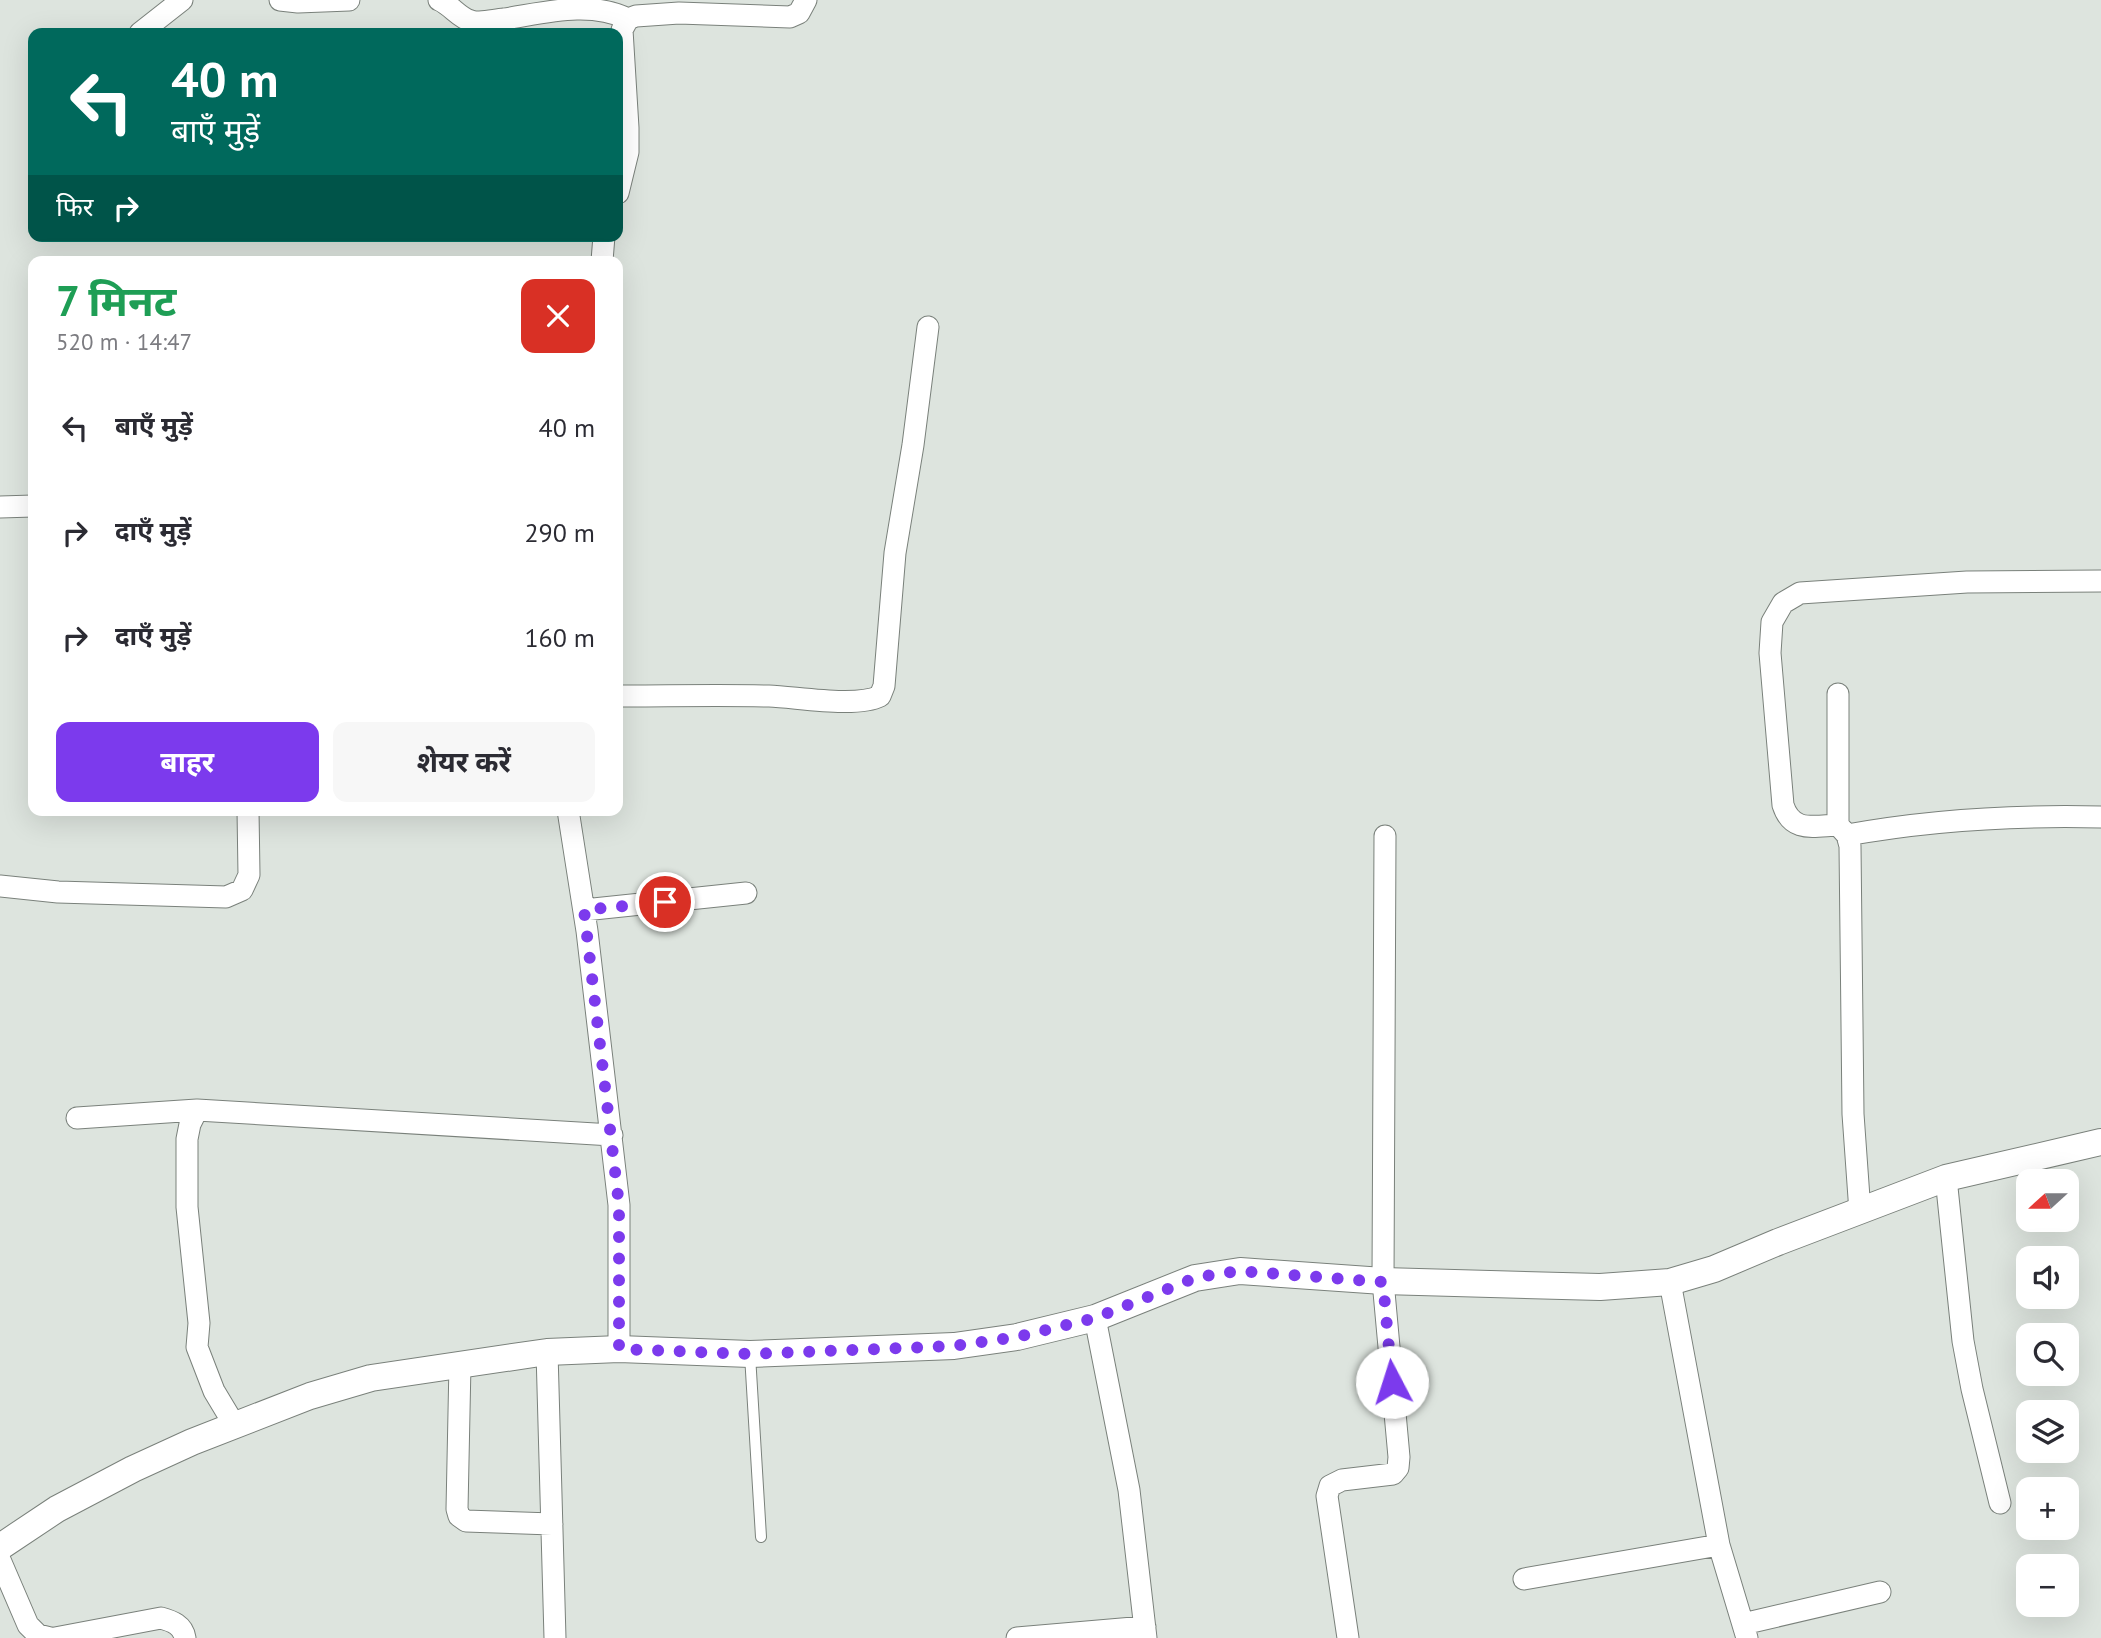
<!DOCTYPE html>
<html lang="hi">
<head>
<meta charset="utf-8">
<style>
	body { margin:0; font-family:"PT Sans","Noto Sans Devanagari",sans-serif; background:#f7f7f7; color:#2b2b33; height:100vh; display:flex; flex-direction:column; font-size:26px; white-space:nowrap }
	* { box-sizing:border-box; margin:0 }
	p { font-size:23px; color:#7c7c81 }
	.icon { flex:none; width:38px; height:38px; fill:none; stroke:currentColor; stroke-width:2; stroke-linecap:round; stroke-linejoin:round }
	.map { position:relative; flex:1; overflow:hidden }
	.side { position:absolute; left:28px; top:256px; width:595px; height:560px; display:flex; flex-direction:column; background:#fff; border-radius:14px; box-shadow:0 7px 28px #0002 }
	.side>* { flex:none }
	.banner { position:absolute; left:28px; top:28px; width:595px; height:214px; border-radius:14px; box-shadow:0 7px 28px #0002; background:#00695c; color:#fff; overflow:hidden }
	.needle { width:46px; rotate:249deg }
	.tools { position:absolute; left:2016px; top:1169px; display:grid; gap:14px }
	.tools a { display:grid; place-items:center; width:63px; height:63px; border-radius:14px; background:#fff; box-shadow:0 7px 28px #0002; font-size:35px }
	.pin { position:absolute; display:grid; place-items:center; width:60px; height:60px; color:#fff; margin:-30px; border:4px solid #fff; border-radius:50%; box-shadow:0 2px 7px #0007 }
	.me { position:absolute; width:77px; margin:-38px; rotate:355deg; stroke-linejoin:round; filter:drop-shadow(0 0 5px #0008) }
	.turn { display:flex; align-items:center; gap:24px; height:147px; padding:0 28px; font-size:32px }
	.turn .icon { width:91px; height:91px; stroke-width:2.5 }
	.turn b { display:block; font-size:49px; line-height:60px }
	.then { display:flex; align-items:center; height:66px; padding:0 28px; background:#0003; gap:14px; font-size:26px }
	.round { display:grid; place-items:center; flex:none; width:74px; height:74px; border-radius:14px; background:#f7f7f7 }
	.summary { display:flex; align-items:center; justify-content:space-between; height:119px; padding:0 28px }
	h1 { font-size:42px; font-weight:700; line-height:52px; color:#1e9e55 }
	.action { display:flex; gap:14px; margin-top:auto; padding:14px 28px }
	.action a { flex:1; height:80px; border-radius:14px; background:#7c3aed; color:#fff; font-size:28px; font-weight:700; line-height:80px; text-align:center }
	.action a+a { background:#f7f7f7; color:#2b2b33 }
	ul { padding:0; list-style:none }
	li { display:flex; align-items:center; gap:21px; height:105px; padding:0 28px }
	li div { flex:1 }
	li b { display:block; font-size:26px }
	li em { font-style:normal }
	.map>svg:first-child { display:block }
	.lines { fill:none; stroke-linecap:round; stroke-linejoin:round }
	.service-casing { stroke:#7a817b; stroke-width:12 }
	.minor-casing { stroke:#7a817b; stroke-width:23 }
	.tertiary-casing { stroke:#7a817b; stroke-width:28 }
	.service { stroke:#fff; stroke-width:10 }
	.minor { stroke:#fff; stroke-width:21 }
	.tertiary { stroke:#fff; stroke-width:26 }
	.route { stroke:#7c3aed; stroke-width:12; stroke-dasharray:0 21.6 }
</style>
</head>
<body>
<div class="map">
<svg width="2101" height="1638" viewBox="0 0 2101 1638">
	<rect width="100%" height="100%" fill="#dde4de"/>
	<g class="lines">
		<defs>
			<path id="service" d="M750,1355l11,182"/>
			<path id="minor" d="M280,0l18,2 51,-2
				M439,0c12,5 20,18 32,21 10,3 22,-1 33,-2 40,-6 85,-19 124,0
				M140,33l42,-33
				M618,193l10,-41v-24l-6,-98 6,-11 8,-3 43,-3 111,4 9,-4 7,-13
				M602,261l2,-25
				M0,507l33,-1
				M618,696c50,0 100,-1 151,0 28,1 87,12 111,0l4,-10 11,-133 18,-108 15,-118
				M568,810l19,121 32,274v144
				M1838,825v-131
				M1847,835c83,-15 170,-20 254,-18
				M0,886l58,6 168,5 16,-7 7,-15 -1,-65
				M584,910l162,-17
				M197,1110l-7,14 -3,15v68l12,116 -2,24 17,44 21,35
				M77,1118l120,-8 415,25
				M1946,1178l17,163 9,48 28,114
				M1860,1212l-7,-98 -3,-268 -3,-11 -9,-10c-25,1 -46,8 -55,-20l-13,-152 2,-31 11,-19 17,-10 167,-11 134,-1
				M1670,1282l49,263 28,93
				M1095,1318l34,172 17,148
				M547,1352l8,286
				M460,1364l-3,145 2,7 7,5 86,3
				M0,1560l28,65 10,10 12,3
				M1524,1579l195,-34
				M1743,1624l137,-32
				M55,1638l106,-20c11,3 22,7 24,20
				M1017,1638l128,-11
				M1348,1638l-21,-142 3,-10 12,-6 51,-6 5,-6 1,-11 -16,-176 2,-445"/>
			<path id="tertiary" d="M0,1547l57,-38 76,-40 59,-27 118,-46 61,-18 176,-26 72,-3 131,5 204,-8 63,-9 78,-19 100,-40 45,-7 143,10 217,6 70,-5 44,-13 64,-27 168,-64 155,-36"/>
		</defs>
		<use href="#service" class="service-casing"/>
		<use href="#minor" class="minor-casing"/>
		<use href="#tertiary" class="tertiary-casing"/>
		<use href="#service" class="service"/>
		<use href="#minor" class="minor"/>
		<use href="#tertiary" class="tertiary"/>
	</g>
	<g class="lines">
		<path class="route" d="M665,902l-81,8 35,295v144l131,5 204,-8 63,-9 78,-19 100,-40 22,-4 23,-3 143,11 9,100"/>
	</g>
</svg>
<div class="tools">
<a><svg class="needle" viewBox="-14 -14 28 28"><path d="M0-13l5 13h-10z" fill="#e53935"/><path d="M0 13l5-13h-10z" fill="#7c7c81"/></svg></a>
<a><svg class="icon" aria-label="sound" viewBox="0 0 24 24"><path d="M4 9h4l5-4v14l-5-4H4zM17 9q2 3 0 6"/></svg></a>
<a><svg class="icon" aria-label="search" viewBox="0 0 24 24"><circle cx="10" cy="10" r="6"/><path d="M15 15l6 6"/></svg></a>
<a><svg class="icon" aria-label="layers" viewBox="0 0 24 24"><path d="M12 4l9 5-9 5-9-5zM3 14l9 5 9-5"/></svg></a>
<a>+</a>
<a>−</a>
</div>
<div class="pin" style="left:665px;top:902px;background:#d93025"><svg class="icon" aria-label="arrive" viewBox="0 0 24 24"><path d="M6 21V4h12l-3 4 3 4H6"/></svg></div>
<svg class="me" style="left:1392px;top:1382px" viewBox="-20 -20 40 40"><circle r="19" fill="#fff"/><path d="M0-13L10 11 0 6-10 11z" fill="#7c3aed"/></svg>
<div class="banner">
<div class="turn"><svg class="icon" aria-label="left" viewBox="0 0 24 24"><path d="M17 20v-9H6M10 6l-5 5 5 5"/></svg><div><b>40 m</b>बाएँ मुड़ें</div></div>
<div class="then">फिर<svg class="icon" aria-label="right" viewBox="0 0 24 24"><path d="M7 20v-9h11M14 6l5 5-5 5"/></svg></div>
</div>
<section class="side">
<div class="summary"><div><h1>7 मिनट</h1><p>520 m · 14:47</p></div><a class="round" style="background:#d93025;color:#fff"><svg class="icon" aria-label="close" viewBox="0 0 24 24"><path d="M6 6l12 12M18 6L6 18"/></svg></a></div>
<ul>
<li><svg class="icon" aria-label="left" viewBox="0 0 24 24"><path d="M17 20v-9H6M10 6l-5 5 5 5"/></svg><div><b>बाएँ मुड़ें</b></div><em>40 m</em></li>
<li><svg class="icon" aria-label="right" viewBox="0 0 24 24"><path d="M7 20v-9h11M14 6l5 5-5 5"/></svg><div><b>दाएँ मुड़ें</b></div><em>290 m</em></li>
<li><svg class="icon" aria-label="right" viewBox="0 0 24 24"><path d="M7 20v-9h11M14 6l5 5-5 5"/></svg><div><b>दाएँ मुड़ें</b></div><em>160 m</em></li>
</ul>
<div class="action"><a>बाहर</a><a>शेयर करें</a></div>
</section>
</div>
</body>
</html>
